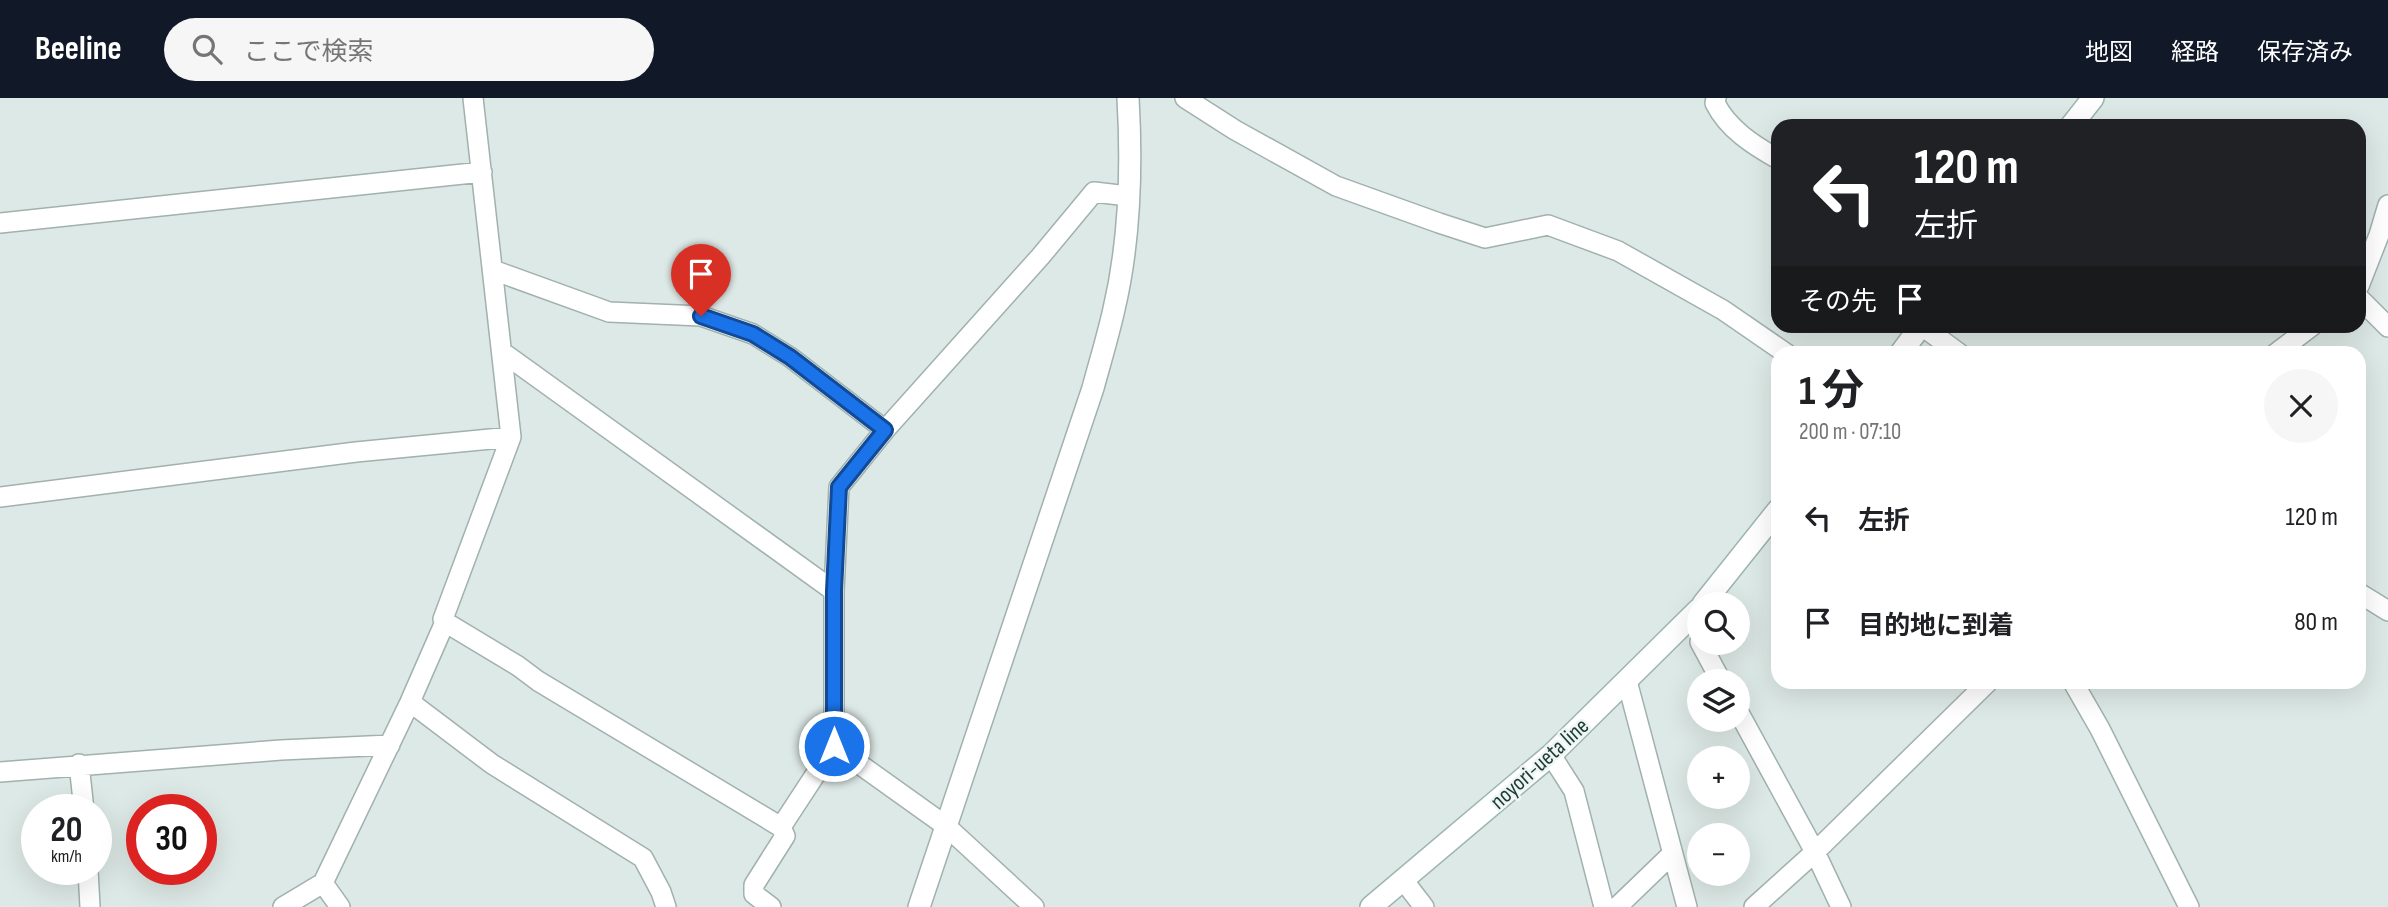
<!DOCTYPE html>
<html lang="ja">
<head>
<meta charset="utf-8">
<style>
	body { margin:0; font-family:"Sofia Sans Condensed","Noto Sans JP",sans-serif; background:#f6f6f6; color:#202124; height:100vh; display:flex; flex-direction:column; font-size:26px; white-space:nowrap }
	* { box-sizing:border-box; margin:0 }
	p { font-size:23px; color:#757577 }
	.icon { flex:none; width:38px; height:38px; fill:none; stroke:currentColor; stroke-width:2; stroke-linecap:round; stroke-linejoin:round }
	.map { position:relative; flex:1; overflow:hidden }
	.sheet { position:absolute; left:1771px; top:248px; width:595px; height:343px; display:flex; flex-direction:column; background:#fff; border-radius:21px; box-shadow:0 7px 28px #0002 }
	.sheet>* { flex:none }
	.top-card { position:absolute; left:1771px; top:21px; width:595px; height:214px; border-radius:21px; box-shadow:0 7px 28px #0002; background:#202124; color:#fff; overflow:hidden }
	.tools { position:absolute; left:1687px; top:494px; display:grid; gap:14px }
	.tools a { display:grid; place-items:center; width:63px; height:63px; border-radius:50%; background:#fff; box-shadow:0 7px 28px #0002; font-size:35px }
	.speed { position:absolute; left:21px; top:696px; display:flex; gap:14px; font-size:35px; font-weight:700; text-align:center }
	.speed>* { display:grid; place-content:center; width:91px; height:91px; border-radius:50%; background:#fff; box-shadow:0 7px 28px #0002; line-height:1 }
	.speed small { font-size:18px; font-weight:400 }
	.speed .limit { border:10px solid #d22; background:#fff; color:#111 }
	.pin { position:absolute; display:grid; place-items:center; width:60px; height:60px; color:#fff; margin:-72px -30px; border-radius:50% 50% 50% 0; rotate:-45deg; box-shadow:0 0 7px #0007 }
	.pin .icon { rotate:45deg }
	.me { position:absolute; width:77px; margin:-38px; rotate:0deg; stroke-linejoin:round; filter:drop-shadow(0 0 5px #0008) }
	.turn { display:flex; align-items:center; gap:24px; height:147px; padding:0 28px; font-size:32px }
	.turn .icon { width:91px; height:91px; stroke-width:2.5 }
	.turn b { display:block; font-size:49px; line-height:60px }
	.then { display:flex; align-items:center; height:66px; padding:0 28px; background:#0003; gap:14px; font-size:26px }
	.round { display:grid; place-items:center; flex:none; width:74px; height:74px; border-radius:37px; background:#f6f6f6 }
	.summary { display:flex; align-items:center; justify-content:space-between; height:119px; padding:0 28px }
	h1 { font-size:42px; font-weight:700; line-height:52px }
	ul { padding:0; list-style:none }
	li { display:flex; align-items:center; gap:21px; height:105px; padding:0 28px }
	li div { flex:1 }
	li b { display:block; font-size:26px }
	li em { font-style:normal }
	header { display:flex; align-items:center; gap:42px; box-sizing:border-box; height:98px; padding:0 35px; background:#111827; color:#fff }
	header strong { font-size:33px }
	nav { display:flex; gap:38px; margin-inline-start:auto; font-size:24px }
	.search { width:490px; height:63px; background:#f6f6f6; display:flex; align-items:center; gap:18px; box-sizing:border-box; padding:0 24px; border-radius:38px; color:#757577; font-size:26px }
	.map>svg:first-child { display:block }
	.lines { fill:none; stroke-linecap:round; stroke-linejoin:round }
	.minor-casing { stroke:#a0b1ae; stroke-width:22 }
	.tertiary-casing { stroke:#a0b1ae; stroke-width:24 }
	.secondary-casing { stroke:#9cb5b0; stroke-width:24 }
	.minor { stroke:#fff; stroke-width:19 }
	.tertiary { stroke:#fff; stroke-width:21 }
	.secondary { stroke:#fff; stroke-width:21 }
	.route-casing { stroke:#114b97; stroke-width:18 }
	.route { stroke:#1a73e8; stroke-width:12 }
	.labels { text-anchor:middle; stroke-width:5; stroke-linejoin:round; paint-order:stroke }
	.street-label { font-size:23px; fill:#1e3936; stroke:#edf6f3 }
</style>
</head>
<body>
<header>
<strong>Beeline</strong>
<div class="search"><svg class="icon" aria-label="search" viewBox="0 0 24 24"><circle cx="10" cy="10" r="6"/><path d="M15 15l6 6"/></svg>ここで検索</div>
<nav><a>地図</a><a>経路</a><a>保存済み</a></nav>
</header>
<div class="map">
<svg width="2388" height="809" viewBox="0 0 2388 809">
	<rect width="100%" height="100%" fill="#dde9e6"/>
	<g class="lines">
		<defs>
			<path id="minor" d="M1185,0l50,32 101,56 103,37 46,15 63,-13 70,26 105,59 64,44
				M1716,0l-1,5c13,26 38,42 63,56
				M0,125l482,-51
				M493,172l116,42 92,4 52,18 37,23 95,73
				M2359,188l20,-51 9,-30
				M2359,200l29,29
				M1922,228l38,28
				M502,254l332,239
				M2275,256l37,-28
				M0,399l356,-45 155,-15
				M2359,495l29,18
				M445,524l73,44 20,15 243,146 4,9 -31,49v9l17,13
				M1700,544l21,39
				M1627,583l60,226
				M2073,584l27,47 89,178
				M410,604l82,62 151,94 18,34 5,15
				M1738,613l77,141 26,55
				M834,648l112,80 88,81
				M1551,657l23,36 30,116
				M79,666l5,46
				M0,674l281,-22 109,-5
				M781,729l53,-81v-155l5,-104 46,-57 155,-173 54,-65 34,4
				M88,772l2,37
				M1404,783l20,26
				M323,785l17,24
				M283,809l40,-24 87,-181 35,-80 -2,-3 68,-182 -38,-339
				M1617,809l55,-53
				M1754,809l61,-55 173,-170"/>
			<path id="tertiary" d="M919,809l174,-519c7,-26 15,-52 21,-79 16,-68 18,-142 14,-211"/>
			<path id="secondary" d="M2071,28l22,-28
				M1900,256l21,-28
				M1703,506l75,-94
				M1371,809l180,-152 148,-146"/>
		</defs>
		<use href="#minor" class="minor-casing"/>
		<use href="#tertiary" class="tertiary-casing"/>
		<use href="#secondary" class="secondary-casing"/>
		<use href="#minor" class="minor"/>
		<use href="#tertiary" class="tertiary"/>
		<use href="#secondary" class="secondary"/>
	</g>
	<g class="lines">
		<defs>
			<path id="route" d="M701,218l52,18 37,23 95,73 -46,57 -5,104v155"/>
		</defs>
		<use href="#route" class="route-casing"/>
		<use href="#route" class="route"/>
	</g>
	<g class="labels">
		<g class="street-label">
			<text transform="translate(1539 665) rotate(-42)" y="8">noyori-ueta line</text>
		</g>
	</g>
</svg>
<div class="tools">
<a><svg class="icon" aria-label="search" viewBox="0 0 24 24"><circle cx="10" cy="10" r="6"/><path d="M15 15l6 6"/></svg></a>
<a><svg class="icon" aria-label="layers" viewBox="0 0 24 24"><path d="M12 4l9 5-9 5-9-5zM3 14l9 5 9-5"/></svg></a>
<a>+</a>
<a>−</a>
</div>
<div class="speed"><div>20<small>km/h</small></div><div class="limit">30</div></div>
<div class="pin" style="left:701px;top:218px;background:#d93025"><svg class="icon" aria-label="arrive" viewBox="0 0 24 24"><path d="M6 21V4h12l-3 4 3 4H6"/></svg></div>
<svg class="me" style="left:834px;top:648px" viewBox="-20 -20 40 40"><circle r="17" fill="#1a73e8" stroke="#fff" stroke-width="3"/><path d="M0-11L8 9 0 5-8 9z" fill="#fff"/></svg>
<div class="top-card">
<div class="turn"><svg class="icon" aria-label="left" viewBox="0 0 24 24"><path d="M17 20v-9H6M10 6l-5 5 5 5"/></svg><div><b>120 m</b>左折</div></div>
<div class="then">その先<svg class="icon" aria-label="arrive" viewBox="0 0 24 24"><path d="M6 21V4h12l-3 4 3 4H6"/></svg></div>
</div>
<section class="sheet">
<div class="summary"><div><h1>1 分</h1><p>200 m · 07:10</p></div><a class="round"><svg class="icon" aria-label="close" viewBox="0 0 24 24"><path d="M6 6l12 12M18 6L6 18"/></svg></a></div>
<ul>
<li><svg class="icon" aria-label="left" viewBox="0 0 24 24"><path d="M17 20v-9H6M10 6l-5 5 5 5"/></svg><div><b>左折</b></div><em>120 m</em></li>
<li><svg class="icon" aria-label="arrive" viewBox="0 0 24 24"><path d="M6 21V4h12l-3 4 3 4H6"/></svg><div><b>目的地に到着</b></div><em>80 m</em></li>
</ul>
</section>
</div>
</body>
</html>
